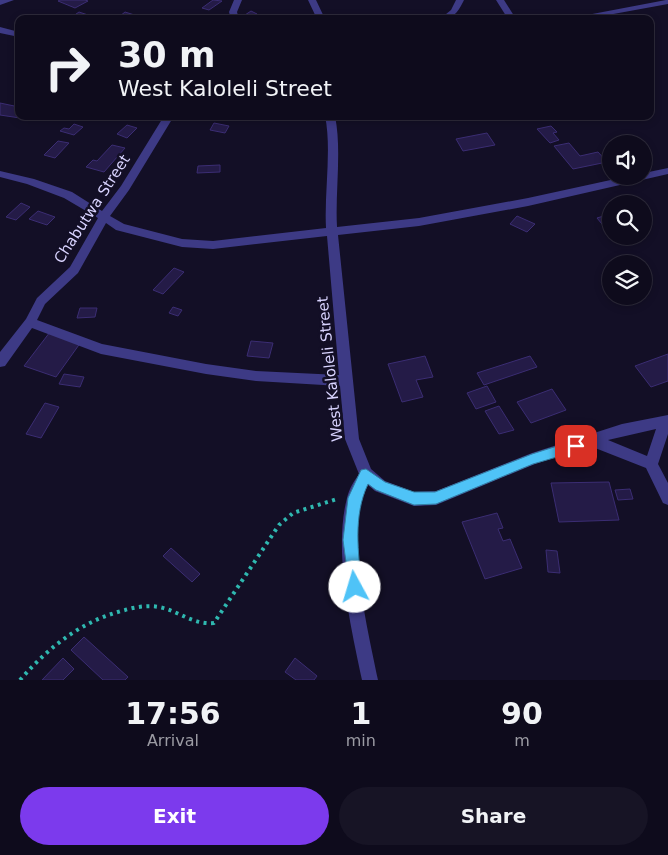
<!DOCTYPE html>
<html lang="en">
<head>
<meta charset="utf-8">
<style>
	body { margin:0; font-family:"DejaVu Sans",sans-serif; background:#171425; color:#f1f3f6; height:100vh; display:flex; flex-direction:column; font-size:19px; white-space:nowrap }
	* { box-sizing:border-box; margin:0 }
	p { font-size:16px; color:#9b9ba3 }
	.icon { flex:none; width:28px; height:28px; fill:none; stroke:currentColor; stroke-width:2; stroke-linecap:round; stroke-linejoin:round }
	.map { position:relative; height:680px; overflow:hidden }
	.drawer { display:flex; flex-direction:column; background:#0e0b1c; flex:1 }
	.drawer>* { flex:none }
	.banner { position:absolute; left:15px; top:15px; width:639px; height:105px; border-radius:10px; box-shadow:0 2px 8px #0003,0 0 0 1px #2e2b3b; background:#0e0b1c; color:#f1f3f6; overflow:hidden }
	.buttons { position:absolute; left:602px; top:135px; display:grid; gap:10px }
	.buttons a { display:grid; place-items:center; width:50px; height:50px; border-radius:50%; background:#0e0b1c; box-shadow:0 2px 8px #0003,0 0 0 1px #2e2b3b; font-size:25px }
	.pin { position:absolute; display:grid; place-items:center; width:42px; height:42px; color:#fff; margin:-21px; border-radius:10px; box-shadow:0 2px 8px #0006 }
	.me { position:absolute; width:55px; margin:-28px; rotate:354deg; stroke-linejoin:round; filter:drop-shadow(0 0 4px #0008) }
	.turn { display:flex; align-items:center; gap:18px; height:105px; padding:0 20px; font-size:22px }
	.turn .icon { width:65px; height:65px; stroke-width:2.5 }
	.turn b { display:block; font-size:35px; line-height:42px }
	.eta { display:flex; justify-content:space-evenly; align-items:center; height:85px; text-align:center }
	.eta b { font-size:30px; font-weight:800; line-height:35px }
	.action { display:flex; gap:10px; margin-top:auto; padding:10px 20px }
	.action a { flex:1; height:58px; border-radius:30px; background:#7c3aed; color:#fff; font-size:20px; font-weight:800; line-height:58px; text-align:center }
	.action a+a { background:#171425; color:#f1f3f6 }
	.map>svg:first-child { display:block }
	.building { fill:#241b47; stroke:#3b2d73 }
	.lines { fill:none; stroke-linecap:round; stroke-linejoin:round }
	.path { stroke:#2fb8b0; stroke-width:4; stroke-dasharray:3 4.5; stroke-linecap:butt }
	.minor { fill:#3d3a85; fill-rule:evenodd }
	.route { fill:#4fc3f7; stroke:#337fa1 }
	.labels { text-anchor:middle; stroke-width:5; stroke-linejoin:round; paint-order:stroke }
	.street-label { font-size:15px; fill:#d9d4ff; stroke:#130f26 }
</style>
</head>
<body>
<div class="map">
<svg width="668" height="680" viewBox="0 0 668 680">
	<rect width="100%" height="100%" fill="#130f26"/>
	<path class="building" d="M60,0h25l3,1 -13,7 -17,-7z
		M213,0l9,1 -13,9 -7,-2z
		M251,11l6,3 -8,5 -7,-2z
		M79,12l21,7h-31z
		M125,12l19,6 -16,1 -8,-3z
		M0,103l19,4v9h3l-2,2 -20,-3z
		M214,123l15,3 -4,7 -15,-3z
		M74,124l9,3 -9,8 -14,-4 4,-3 5,1z
		M127,125l10,3 -10,10 -10,-4z
		M551,126l6,6 -4,1 6,7 -9,3 -13,-14z
		M487,133l8,12 -32,6 -7,-12z
		M58,141l11,2 -14,15 -11,-3z
		M569,143l11,13 18,-4 9,10 -34,7 -19,-23z
		M112,145l13,3 -21,24 -18,-5 7,-7 4,1z
		M220,165v7l-23,1 1,-7z
		M21,203l9,4 -14,13 -10,-3z
		M611,210v25l-14,-17 10,-3 -3,-3z
		M38,211l17,6 -8,8 -18,-6z
		M517,216l18,8 -8,8 -17,-8z
		M174,268l10,4 -21,22 -10,-4z
		M173,307l9,3 -4,6 -9,-3z
		M80,308h17l-2,9 -18,1z
		M50,332l31,10 -25,35 -32,-11z
		M251,341l22,2 -4,15 -22,-2z
		M668,354v27l-17,6 -16,-21z
		M425,356l8,21 -17,3 7,17 -21,5 -14,-38z
		M530,356l7,11 -53,18 -7,-12z
		M64,374l20,3 -4,10 -21,-3z
		M487,386l9,16 -20,7 -9,-16z
		M552,389l14,21 -35,13 -14,-21z
		M45,403l14,4 -18,31 -15,-4z
		M499,406l15,24 -15,4 -14,-23z
		M609,482l10,38 -60,2 -8,-39z
		M630,489l3,10 -15,1 -3,-10z
		M497,513l6,15 -5,1 5,12 7,-2 12,29 -37,11 -23,-57z
		M171,548l29,26 -8,8 -29,-26z
		M546,550l11,1 3,22 -12,-1z
		M84,637l44,40 -3,3h-22l-32,-30z
		M63,658l11,11 -11,11h-21z
		M295,658l22,18 -3,4h-18l-11,-8z"/>
	<g class="lines">
		<path class="path" d="M20,680c29,-33 61,-59 105,-70 10,-3 23,-5 34,-3 20,4 34,18 55,16l65,-98 14,-12 44,-14"/>
		<path class="minor" d="M0,0h14l-14,5z
			M234,0h8l-5,12 2,7h-8l-2,-7z
			M308,0h8l9,19h-8z
			M456,0h8c-6,12 -10,19 -24,19l11,-9z
			M496,0h8l12,19h-8z
			M666,0h2v4l-82,15h-20z
			M0,27l19,5v5l-19,-4z
			M164,116h10l-45,74 -19,26 14,8 58,15 31,2 113,-13c-2,-35 6,-79 -1,-112h10c7,34 0,76 2,111l82,-9 109,-20 101,-22h15v-3l24,-5v6l-140,32 -109,20 -81,9 21,204 12,30 14,12 29,11 22,-1 96,-38 90,-29 46,-9v19l-10,30 10,19v22l-5,-2 -17,-35 -56,-22 -55,18 -99,41 -22,1 -39,-15 -7,-6c-25,46 0,145 10,195h-16c-11,-53 -29,-129 -15,-182 2,-9 7,-17 12,-24l-14,-35 -5,-53 -84,-5 -50,-7 -105,-20 -69,-26 -27,38 -5,1v-15l26,-33 11,-21 33,-31 28,-49 -34,-20 -37,-14 -27,-7v-6l34,8 38,13 30,19 19,-25zM106,223l10,7 66,17 31,2 114,-13 12,139 -83,-4 -50,-7 -104,-20 -65,-24 8,-16 33,-31zM656,429l-9,27 -39,-16z"/>
	</g>
	<path class="route" d="M576,440l5,2 2,4 -2,4 -48,14 -97,40 -22,1 -38,-15 -8,-6c-15,32 -10,68 -6,103l-2,5 -5,2 -5,-2 -7,-52 5,-42 13,-28 5,-1 19,13 29,10h21l97,-38z"/>
	<g class="labels">
		<g class="street-label">
			<text transform="translate(92 209) rotate(-57)" y="5">Chabutwa Street</text>
			<text transform="translate(330 369) rotate(-96)" y="5">West Kaloleli Street</text>
		</g>
	</g>
</svg>
<div class="buttons">
<a><svg class="icon" aria-label="sound" viewBox="0 0 24 24"><path d="M4 9h4l5-4v14l-5-4H4zM17 9q2 3 0 6"/></svg></a>
<a><svg class="icon" aria-label="search" viewBox="0 0 24 24"><circle cx="10" cy="10" r="6"/><path d="M15 15l6 6"/></svg></a>
<a><svg class="icon" aria-label="layers" viewBox="0 0 24 24"><path d="M12 4l9 5-9 5-9-5zM3 14l9 5 9-5"/></svg></a>
</div>
<div class="pin" style="left:576px;top:446px;background:#d93025"><svg class="icon" aria-label="arrive" viewBox="0 0 24 24"><path d="M6 21V4h12l-3 4 3 4H6"/></svg></div>
<svg class="me" style="left:355px;top:587px" viewBox="-20 -20 40 40"><circle r="19" fill="#fff"/><path d="M0-13L10 11 0 6-10 11z" fill="#4fc3f7"/></svg>
<div class="banner">
<div class="turn"><svg class="icon" aria-label="right" viewBox="0 0 24 24"><path d="M7 20v-9h11M14 6l5 5-5 5"/></svg><div><b>30 m</b>West Kaloleli Street</div></div>
</div>
</div>
<section class="drawer">
<div class="eta">
<div><b>17:56</b><p>Arrival</p></div>
<div><b>1</b><p>min</p></div>
<div><b>90</b><p>m</p></div>
</div>
<div class="action"><a>Exit</a><a>Share</a></div>
</section>
</body>
</html>
